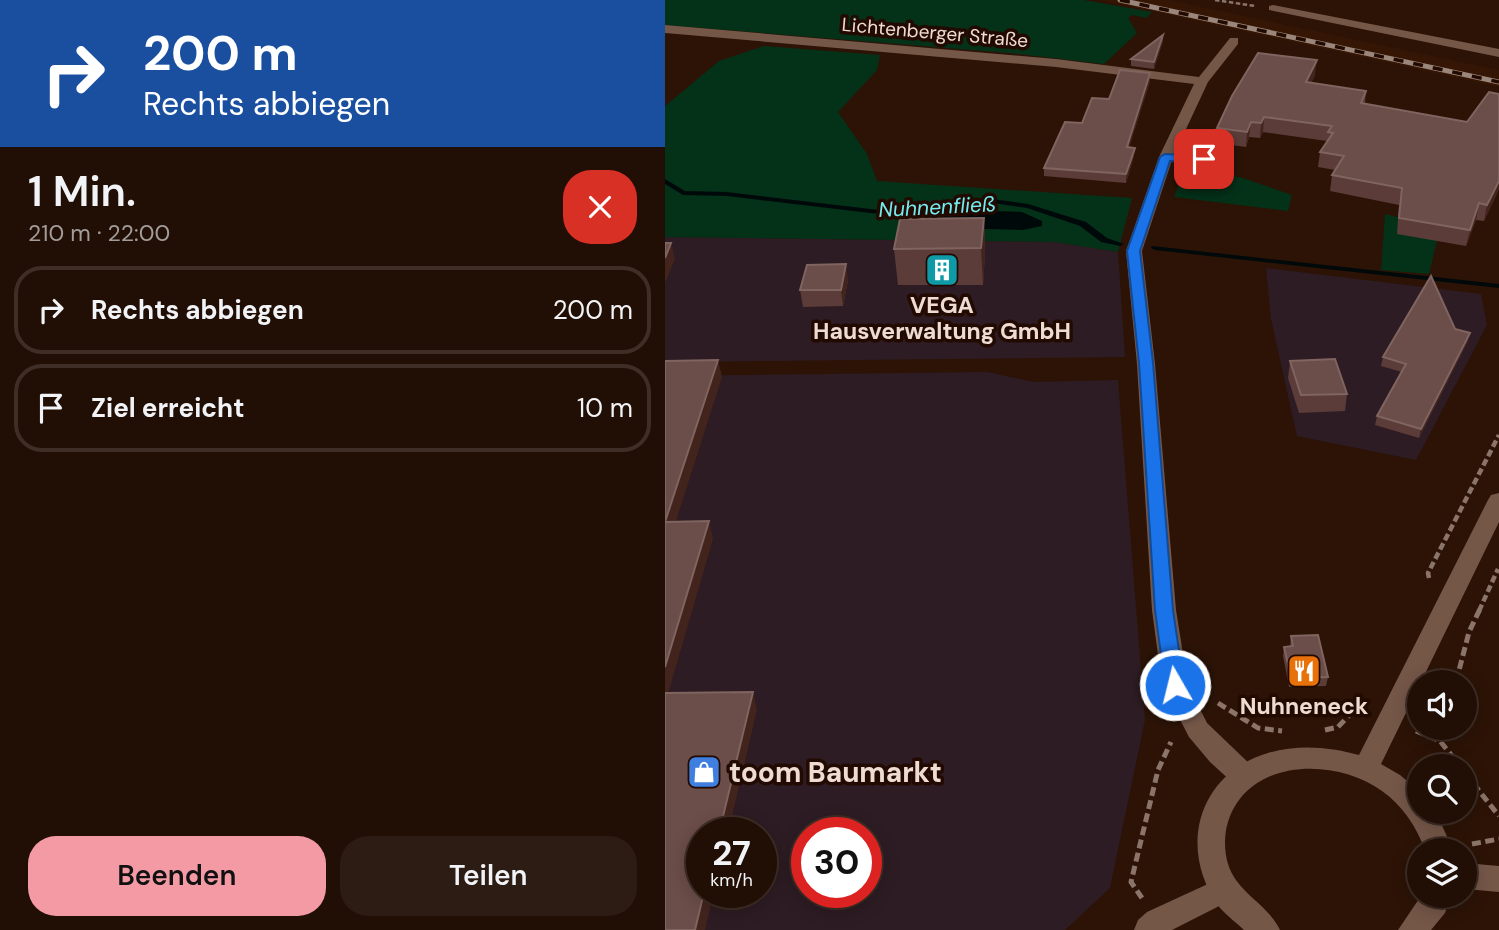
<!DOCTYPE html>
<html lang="de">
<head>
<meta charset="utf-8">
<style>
	body { margin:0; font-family:"DM Sans",sans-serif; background:#2d1c13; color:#f1f3f6; height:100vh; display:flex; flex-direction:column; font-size:26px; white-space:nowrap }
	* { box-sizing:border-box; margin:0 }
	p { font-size:23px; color:#a29c9a }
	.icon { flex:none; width:38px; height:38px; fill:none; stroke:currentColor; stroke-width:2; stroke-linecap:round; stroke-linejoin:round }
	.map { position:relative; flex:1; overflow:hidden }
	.details { display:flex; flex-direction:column; background:#210e04; width:665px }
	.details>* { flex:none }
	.banner { background:#1a4fa0; color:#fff; overflow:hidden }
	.tools { position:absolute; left:742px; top:670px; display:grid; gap:14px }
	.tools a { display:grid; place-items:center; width:70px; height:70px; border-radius:50%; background:#210e04; box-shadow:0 4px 18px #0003,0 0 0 2px #3e2e26; font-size:35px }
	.speed { position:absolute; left:21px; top:817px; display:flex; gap:14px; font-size:35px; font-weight:700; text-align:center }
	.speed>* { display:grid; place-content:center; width:91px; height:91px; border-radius:50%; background:#210e04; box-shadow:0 4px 18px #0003,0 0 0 2px #3e2e26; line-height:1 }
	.speed small { font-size:18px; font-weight:400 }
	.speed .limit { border:10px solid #d22; background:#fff; color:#111 }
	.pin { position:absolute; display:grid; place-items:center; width:60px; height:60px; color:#fff; margin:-30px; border-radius:14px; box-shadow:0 4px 10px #0006 }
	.me { position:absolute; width:77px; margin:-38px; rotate:352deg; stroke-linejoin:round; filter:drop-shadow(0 0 5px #0008) }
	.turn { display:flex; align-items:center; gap:24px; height:147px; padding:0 28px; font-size:32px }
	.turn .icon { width:91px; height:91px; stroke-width:2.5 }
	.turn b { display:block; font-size:49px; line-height:60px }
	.round { display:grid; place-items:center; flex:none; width:74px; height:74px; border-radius:28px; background:#2d1c13 }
	.overview { display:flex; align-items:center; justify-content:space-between; height:119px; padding:0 28px }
	h1 { font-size:42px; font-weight:600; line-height:52px }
	.cta { display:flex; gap:14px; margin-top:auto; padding:14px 28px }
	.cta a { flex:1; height:80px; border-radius:28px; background:#f49aa5; color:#111; font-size:28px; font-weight:600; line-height:80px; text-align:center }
	.cta a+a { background:#2d1c13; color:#f1f3f6 }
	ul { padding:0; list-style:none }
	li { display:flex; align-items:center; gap:21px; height:88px; margin:0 14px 10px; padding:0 14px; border:4px solid #3e2e26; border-radius:28px }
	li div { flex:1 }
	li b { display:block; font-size:26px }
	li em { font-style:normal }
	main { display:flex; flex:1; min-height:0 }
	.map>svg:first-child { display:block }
	.commercial { fill:#2d1c23; fill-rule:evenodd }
	.built { fill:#351604 }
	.green { fill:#043219 }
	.water { fill:#00090a }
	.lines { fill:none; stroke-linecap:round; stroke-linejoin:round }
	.stream { fill:#00090a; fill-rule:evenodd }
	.path-far2 { stroke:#8b756a; stroke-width:2.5; stroke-dasharray:4.5 2.5; stroke-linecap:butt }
	.path-far1 { stroke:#8b756a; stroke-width:4.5; stroke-dasharray:7 3.5; stroke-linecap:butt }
	.path { stroke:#8b756a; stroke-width:5; stroke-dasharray:9 4.5; stroke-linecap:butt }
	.service { fill:#755748; fill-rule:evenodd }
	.minor { fill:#755748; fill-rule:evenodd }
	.secondary { fill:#755748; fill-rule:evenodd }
	.rail-casing { stroke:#9b867b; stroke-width:5 }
	.rail { stroke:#220a01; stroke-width:3.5; stroke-dasharray:10; stroke-linecap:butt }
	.wall { fill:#5b3c39 }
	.shaded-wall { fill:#42241d }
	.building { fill:#6b4d49; stroke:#7f645f; stroke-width:2 }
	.route { fill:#1a73e8; stroke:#114b97; stroke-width:2 }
	.labels { text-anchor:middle; stroke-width:7; stroke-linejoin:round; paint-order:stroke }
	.far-street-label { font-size:19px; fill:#eedcd3; stroke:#220a01 }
	.far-water-label { font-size:21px; font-style:italic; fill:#74edf1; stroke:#220a01 }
	.poi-label { font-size:23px; font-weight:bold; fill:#eedcd3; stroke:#220a01 }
	.near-poi-label { font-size:28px; font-weight:bold; fill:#eedcd3; stroke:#220a01; text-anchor:start }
</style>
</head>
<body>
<main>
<section class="details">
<div class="banner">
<div class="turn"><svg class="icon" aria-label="right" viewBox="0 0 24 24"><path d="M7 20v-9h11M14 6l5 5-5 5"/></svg><div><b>200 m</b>Rechts abbiegen</div></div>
</div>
<div class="overview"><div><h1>1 Min.</h1><p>210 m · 22:00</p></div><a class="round" style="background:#d93025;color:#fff"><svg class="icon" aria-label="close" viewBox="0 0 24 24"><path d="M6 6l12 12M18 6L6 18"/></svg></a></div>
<ul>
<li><svg class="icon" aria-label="right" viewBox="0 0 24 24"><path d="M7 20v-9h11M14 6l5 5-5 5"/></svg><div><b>Rechts abbiegen</b></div><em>200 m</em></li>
<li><svg class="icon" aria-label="arrive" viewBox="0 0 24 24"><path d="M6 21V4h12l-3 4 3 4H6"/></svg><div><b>Ziel erreicht</b></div><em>10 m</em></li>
</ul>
<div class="cta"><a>Beenden</a><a>Teilen</a></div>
</section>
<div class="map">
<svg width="834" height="930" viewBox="0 0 834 930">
	<rect width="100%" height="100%" fill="#2c1306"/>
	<path class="commercial" d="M0,237l389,5 64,10 7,105 -460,5z
		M601,268l215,26 6,31 -71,135 -119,-24 -26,-117z
		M322,372l46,10 85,-2 27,340 -35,168 -45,42h-400v-554zM37,833h59v59h-59zM142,833h59v59h-59z"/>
	<path class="built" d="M436,0h68l330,70v17z"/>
	<path class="green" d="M0,0h419l68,12 -6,6 -14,-3 -4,3 9,15 -33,31 -95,-11 -344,-28z
		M99,46l116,9 -3,15 -39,42 29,42 10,27 255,17 -14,54 -64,-10 -389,-5v-131l54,-45z
		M519,170l56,7 52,18 -4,16 -114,-14z
		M720,214l55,14 -11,46 -48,-4z"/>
	<path class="water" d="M286,202l23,2 20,7 28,1 20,9v5l-19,4 -38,-1 -25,6 -27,-6 -9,-14 11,-12z"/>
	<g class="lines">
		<path class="stream" d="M0,179l20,12 42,1 152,18 106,-12 43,6 58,18 21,16 17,6 -4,2 -19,-4 -21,-16 -53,-18 -42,-6 -106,12 -152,-18 -44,-1 -18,-11z
			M487,246l347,38v4l-344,-38 -4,-2z"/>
		<path class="path-far2" d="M550,0l40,6"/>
		<path class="path-far1" d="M764,578l-1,-5 71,-138
			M814,611l19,-42"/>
		<path class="path" d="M791,682l13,-50 11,-23
			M553,703l40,25 24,3
			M660,730l13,-3 20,-21 8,4
			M751,731l24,10 20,25
			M775,741l4,-13
			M800,773l34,43
			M807,844l27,-5
			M477,898l-11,-16 27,-112 13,-28"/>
		<path class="service" d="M608,5l226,44v8l-230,-47v-4z
			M501,153l38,2 7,4 -7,4 -43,-3 -2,-3z"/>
		<path class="minor" d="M0,25l391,34 143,18 31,-39h8v6l-30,38 -35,75 -31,94 13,113 21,246 12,75 19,38 46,44 4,8 -4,8 -10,3 -10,-3 -23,-21 -21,-25 -27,-52 -10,-75 -15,-246 -11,-113 33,-94 35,-73 -138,-17 -391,-34z
			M800,863l34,3v26l-34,-3z
			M558,877l10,4 5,9 -5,9 -61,31h-38l4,-10 9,-8z"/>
		<path class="secondary" d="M834,493v29l-118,242 19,11 19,16v21h17l17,38h-28c-9,-24 -22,-44 -43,-59 -47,-34 -134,-33 -154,31 -4,12 -4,29 0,42 9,29 40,40 52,66h-36c-7,-7 -17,-14 -24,-22 -43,-58 -23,-134 48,-155 30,-9 62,-6 91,2l129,-255 3,-5z
			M756,896h30l-6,17 -14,17h-33z"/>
		<defs>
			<path id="rail" d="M455,0l379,82"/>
		</defs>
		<use href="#rail" class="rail-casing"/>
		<use href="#rail" class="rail"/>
	</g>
	<path class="wall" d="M498,41l-9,28 -23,-3v-7z
		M650,75l-4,8 55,8 -1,13 134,85 -15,32 -8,-1 -10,26 -69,-12 2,-29 -69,-14 2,-16 3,-5 -17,-3 2,-15 7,-11 -64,-9 -3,6 -11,-1 -3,10 -30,-4 1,-15z
		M485,81l-21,66 5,9 -8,27 -82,-7v-8l38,-45 27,-24z
		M319,218l1,36 -2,31h-85l-4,-36z
		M183,280l-5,26 -40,1 -3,-17z
		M790,329l13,12 -49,97 -44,-13 2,-9 25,-44 -21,-6 2,-9z
		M625,361l57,33 -2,17 -46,2 -11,-35z
		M626,636l37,41 -2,9 -37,1 -6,-31 1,-9h6z"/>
	<path class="shaded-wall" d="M498,35v6l-9,28v-7z
		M652,60l-2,15 -11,22 2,-15z
		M485,73v8l-23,74v-8z
		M599,117l-1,15 -3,6 1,-15z
		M586,122l-2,15 -3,10 1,-15z
		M470,148l-1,8 -8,27v-9z
		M834,181v8l-15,32 3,-16z
		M814,203l-3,17 -10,26 4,-16z
		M319,218l1,36 -2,31 -2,-37z
		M6,243l4,16 -10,24v-25z
		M181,264l2,16 -5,26 -2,-16z
		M805,333l-2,8 -49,97 2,-9z
		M53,360l4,17 -52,163 -5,-18z
		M44,521l4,18 -48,165v-37z
		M88,692l4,18 -29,123h-9z
		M39,892h10l-9,38h-10z"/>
	<path class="building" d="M498,35l-9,27 -23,-3z
		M593,53l59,7 -11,22 60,9 -5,12 106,19 22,-30 10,2v87l-12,24 -8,-2 -9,27 -71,-12 3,-30 -70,-13 12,-19 -24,-4 13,-19 -5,-1 4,-6 -68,-9 -3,6 -10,-1 -4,10 -30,-4 15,-32z
		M455,70l30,3 -23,74 8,1 -9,26 -82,-6 21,-46 17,1 10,-25 17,1z
		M319,218l-3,30 -87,1 6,-30z
		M0,243h6l-6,15z
		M181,264l-5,26h-41l7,-25z
		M766,276l24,53 15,4 -49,96 -44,-13 29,-52 -23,-7z
		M670,359l12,35 -46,1 -11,-34z
		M53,360l-53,162 44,-1 -44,146v-306z
		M653,635l10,42 -37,1 -7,-31 9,-1 -2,-10z
		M88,692l-34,141h-17v59h2l-9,38h-30v-237z"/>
	<path class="route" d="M500,154l39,2 6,3 -6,3 -34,-1 -30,90 13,112 20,247 11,75 -2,6 -7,2 -7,-2 -3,-6 -10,-75 -16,-247 -12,-112 33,-94z"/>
	<defs>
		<symbol id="building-square" viewBox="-11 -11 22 22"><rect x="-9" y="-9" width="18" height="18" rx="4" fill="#0f9aa8" stroke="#220a01"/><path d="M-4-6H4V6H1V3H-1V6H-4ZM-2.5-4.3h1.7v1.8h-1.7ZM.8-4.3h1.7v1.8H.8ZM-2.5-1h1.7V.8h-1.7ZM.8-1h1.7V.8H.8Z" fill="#fff"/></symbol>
		<symbol id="restaurant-square" viewBox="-11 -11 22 22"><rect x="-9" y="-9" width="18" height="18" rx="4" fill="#e8710a" stroke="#220a01"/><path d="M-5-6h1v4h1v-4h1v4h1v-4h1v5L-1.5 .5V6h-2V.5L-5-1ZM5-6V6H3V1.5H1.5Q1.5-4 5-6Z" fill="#fff"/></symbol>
		<symbol id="shop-square" viewBox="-11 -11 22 22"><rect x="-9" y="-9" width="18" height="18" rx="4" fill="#3f7fe0" stroke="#220a01"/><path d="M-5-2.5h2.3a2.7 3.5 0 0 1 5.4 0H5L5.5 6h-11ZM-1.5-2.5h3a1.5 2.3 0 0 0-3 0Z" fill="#fff"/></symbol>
	</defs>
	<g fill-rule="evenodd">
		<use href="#building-square" x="258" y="251" width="38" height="38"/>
		<use href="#restaurant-square" x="620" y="652" width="38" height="38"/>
		<use href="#shop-square" x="20" y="753" width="38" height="38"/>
	</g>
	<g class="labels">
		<g class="far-street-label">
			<text transform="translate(270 32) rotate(5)" y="7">Lichtenberger Straße</text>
		</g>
		<g class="far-water-label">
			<text transform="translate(272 207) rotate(-3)" y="7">Nuhnenfließ</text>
		</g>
		<g class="poi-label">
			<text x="277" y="313">VEGA<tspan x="277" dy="26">Hausverwaltung GmbH</tspan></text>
			<text x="639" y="714">Nuhneneck</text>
		</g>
		<g class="near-poi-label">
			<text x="64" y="782">toom Baumarkt</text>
		</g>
	</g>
</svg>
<div class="tools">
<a><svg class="icon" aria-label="sound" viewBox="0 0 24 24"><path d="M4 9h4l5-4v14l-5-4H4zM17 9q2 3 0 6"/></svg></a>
<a><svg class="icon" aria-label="search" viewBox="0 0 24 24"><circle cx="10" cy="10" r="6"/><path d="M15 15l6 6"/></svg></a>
<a><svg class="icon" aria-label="layers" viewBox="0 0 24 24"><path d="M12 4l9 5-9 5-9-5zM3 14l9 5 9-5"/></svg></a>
</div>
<div class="speed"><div>27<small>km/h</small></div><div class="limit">30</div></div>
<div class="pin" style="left:539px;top:159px;background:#d93025"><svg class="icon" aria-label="arrive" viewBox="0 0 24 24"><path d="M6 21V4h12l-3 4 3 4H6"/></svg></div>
<svg class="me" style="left:510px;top:685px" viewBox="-20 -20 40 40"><circle r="17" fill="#1a73e8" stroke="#fff" stroke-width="3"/><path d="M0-11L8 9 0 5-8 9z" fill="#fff"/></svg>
</div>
</main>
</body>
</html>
